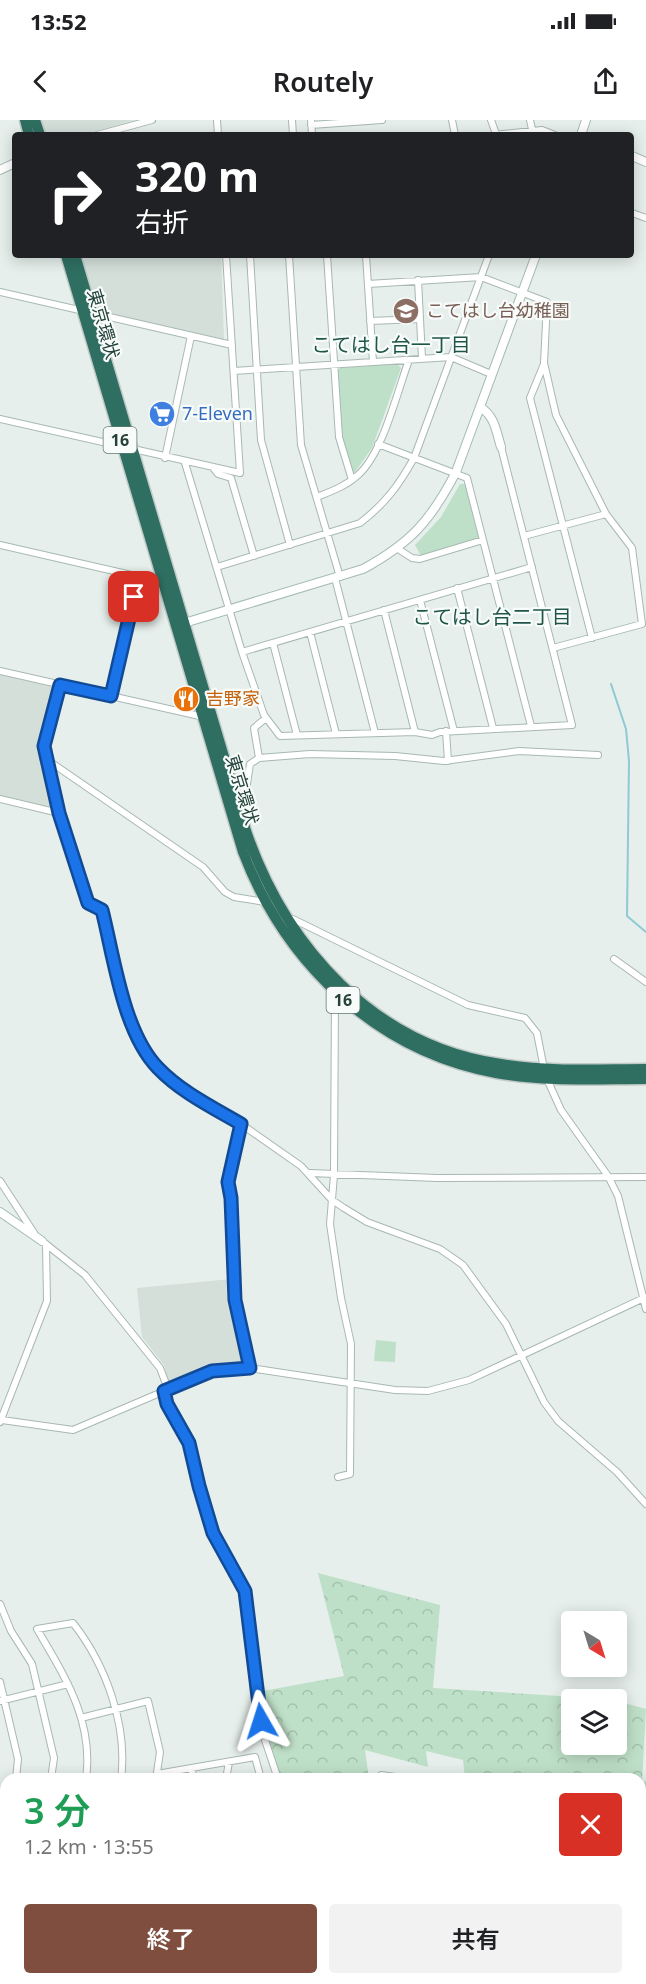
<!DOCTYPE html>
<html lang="ja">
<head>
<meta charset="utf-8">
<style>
	body { margin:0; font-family:"Noto Sans","Noto Sans JP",sans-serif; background:#f2f2f2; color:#202124; height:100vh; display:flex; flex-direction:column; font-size:22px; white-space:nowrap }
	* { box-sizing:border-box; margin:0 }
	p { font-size:20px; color:#757577 }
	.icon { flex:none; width:33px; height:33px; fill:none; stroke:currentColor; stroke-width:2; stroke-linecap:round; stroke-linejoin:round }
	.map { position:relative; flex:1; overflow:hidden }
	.drawer { position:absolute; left:0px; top:1653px; width:646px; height:212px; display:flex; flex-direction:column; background:#fff; border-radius:18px 18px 0 0; box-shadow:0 3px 15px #0003 }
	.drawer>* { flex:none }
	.banner { position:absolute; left:12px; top:12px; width:622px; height:126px; border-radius:6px; box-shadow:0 3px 15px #0003; background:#202124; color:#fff; overflow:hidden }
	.needle { width:39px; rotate:142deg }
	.tools { position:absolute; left:561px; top:1491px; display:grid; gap:12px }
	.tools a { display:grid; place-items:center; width:66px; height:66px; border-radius:6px; background:#fff; box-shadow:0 3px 15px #0003; font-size:30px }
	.pin { position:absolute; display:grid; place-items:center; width:51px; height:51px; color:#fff; margin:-26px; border-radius:12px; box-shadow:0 3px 9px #0006 }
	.me { position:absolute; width:66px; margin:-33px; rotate:354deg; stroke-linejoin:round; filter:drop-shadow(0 0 4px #0008) }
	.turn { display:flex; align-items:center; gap:21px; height:126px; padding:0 24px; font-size:27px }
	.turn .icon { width:78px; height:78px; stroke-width:2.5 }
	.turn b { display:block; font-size:42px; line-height:51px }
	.round { display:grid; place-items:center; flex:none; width:63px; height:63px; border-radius:6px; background:#f2f2f2 }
	.summary { display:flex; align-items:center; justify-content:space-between; height:102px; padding:0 24px }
	h1 { font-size:36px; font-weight:600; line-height:45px; color:#1e9e55 }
	.primary-button { display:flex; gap:12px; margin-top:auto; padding:12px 24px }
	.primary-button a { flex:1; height:69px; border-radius:6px; background:#7f4e3f; color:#fff; font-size:24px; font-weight:600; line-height:69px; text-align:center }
	.primary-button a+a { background:#f2f2f2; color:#202124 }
	.status { display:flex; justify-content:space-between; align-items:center; height:42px; padding:0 30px; background:#fff; direction:ltr }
	.status svg { height:16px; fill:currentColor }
	header { display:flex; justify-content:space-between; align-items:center; height:78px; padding:0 24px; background:#fff; font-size:27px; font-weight:600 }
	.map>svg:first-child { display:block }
	.built { fill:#d4dfda }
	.green { fill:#bfe0c8 }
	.forest { fill:url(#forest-crowns) }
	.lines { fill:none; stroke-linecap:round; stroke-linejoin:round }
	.stream { stroke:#8ec9d4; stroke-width:2 }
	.street-casing { stroke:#a8b8b2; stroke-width:8 }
	.secondary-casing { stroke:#a4bbb3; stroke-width:10 }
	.highway-casing { stroke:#c2cac8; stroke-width:13 }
	.street { stroke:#fff; stroke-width:6 }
	.secondary { stroke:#fff; stroke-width:8 }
	.highway { stroke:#2f6f62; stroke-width:10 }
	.route-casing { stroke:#114b97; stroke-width:15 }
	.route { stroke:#1a73e8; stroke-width:10 }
	.labels { text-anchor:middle; stroke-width:4.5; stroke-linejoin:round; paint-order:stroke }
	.shield { fill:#f7fbf9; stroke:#637a73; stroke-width:1.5 }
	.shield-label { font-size:16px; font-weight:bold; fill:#24423a }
	.education-label { font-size:18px; fill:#785e54; stroke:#f7fbf9; text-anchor:start }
	.street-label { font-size:18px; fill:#24423a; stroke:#f7fbf9 }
	.shop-label { font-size:18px; fill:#366cbe; stroke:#f7fbf9; text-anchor:start }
	.food-label { font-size:18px; fill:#c56008; stroke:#f7fbf9; text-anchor:start }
	.neighbourhood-label { font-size:20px; fill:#1f5548; stroke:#f7fbf9 }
</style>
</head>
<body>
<div class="status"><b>13:52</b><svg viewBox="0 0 49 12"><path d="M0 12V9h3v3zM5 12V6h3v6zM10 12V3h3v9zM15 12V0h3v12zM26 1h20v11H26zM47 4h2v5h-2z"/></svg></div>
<header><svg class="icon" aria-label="back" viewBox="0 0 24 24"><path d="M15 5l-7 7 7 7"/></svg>Routely<svg class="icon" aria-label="share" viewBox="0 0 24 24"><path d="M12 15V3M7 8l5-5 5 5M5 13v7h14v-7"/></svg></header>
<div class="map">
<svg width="646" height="1864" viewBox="0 0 646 1864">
	<defs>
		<pattern id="forest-crowns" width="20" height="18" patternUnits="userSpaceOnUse" patternTransform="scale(1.5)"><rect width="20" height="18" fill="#bfe0c8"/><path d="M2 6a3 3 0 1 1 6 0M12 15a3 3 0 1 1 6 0" fill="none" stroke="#a4c1ad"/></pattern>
	</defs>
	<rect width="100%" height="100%" fill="#e6efeb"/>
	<path class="built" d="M40,0h94l-52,15h-38z
		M80,135l141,1 3,83 -127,-28z
		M0,554l51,12 4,6 -15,56 14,61 -54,-13z
		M231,1159l13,84 -38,4 -37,17 -5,-19 -22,-28 -5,-49z"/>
	<path class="green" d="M397,244l4,4 -29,80 -17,24h-3l-11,-37 -5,-63 4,-4z
		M460,364h5l14,52 -3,4 -55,16 -6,-11 26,-28z
		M376,1220l20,2 -1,20 -21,-1z
		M203,1859h29l-1,5h-28z"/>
	<path class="forest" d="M318,1453l122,32 -7,83 143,9 -4,3v44h44l1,-43 29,8 -4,74 4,-2v132h-6v-134h-175l-2,-19 -37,-9 2,16 -63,-17 4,29h-94l-12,-88 81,-15z"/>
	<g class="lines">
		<path class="stream" d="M611,564l15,45 3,32 -2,155 19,16"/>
		<defs>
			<path id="street" d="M217,0l1,15
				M292,0l1,15
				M311,0l1,15
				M452,0l3,15
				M491,0l5,14
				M530,0l3,14
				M311,5l71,-5
				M97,15l55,-15
				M494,15l48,-5 13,5
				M632,93l14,5
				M250,135l11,185 29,105
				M289,135l12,190 39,132
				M327,135l12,182 13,43
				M366,135l7,107
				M418,160l4,78
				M368,164l113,-7 66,25 -3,61 12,52 50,99 26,34 10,76 -89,24
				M0,172l232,53
				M370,201l50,-2
				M544,244l-14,34 62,240
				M234,251l217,-14 40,17
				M0,299l240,54 -14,-218
				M378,324l89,34 64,248
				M165,338l26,-122
				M185,343l57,189 22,63 16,21 135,-4 17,3 8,-3 132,-7 -71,-278
				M214,349l4,5 13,4 23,78
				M317,377c15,-6 29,-11 41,-22 25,-22 39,-83 51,-115
				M524,416l82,-22
				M0,425l162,37
				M398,429l14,9 8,1 63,-19
				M217,447l143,-44c25,-19 39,-38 54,-65l75,-203
				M335,458l40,155
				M457,468l36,140
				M420,480l34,131
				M384,490l31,122
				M310,512l26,102
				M273,523l24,92
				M242,532l290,-85
				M0,551l204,46
				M60,565l-16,61 15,67 29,90 14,7 25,97 8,24 21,35 30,26 55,32 60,42 31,34 12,8 23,14 73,27 23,16 43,59 38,78 14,19 59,51 29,32
				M111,576l28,-119
				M446,611l2,30
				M259,638l-5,-30 12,-10
				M46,639l157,108 22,25 9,5 31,5
				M0,679l59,14
				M238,686l7,-9 5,-33 9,-6 51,-4 85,2 49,5 75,-10 79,4
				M290,800l3,-1 175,86 57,13 12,15 7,36
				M614,839l32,23
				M335,873l-1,182 -4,49 11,74 10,46 -1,130 -12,3
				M547,959l14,31 47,66 10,20 28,113
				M241,1004l-13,58 4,16 3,102 15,68
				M310,1053l127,5 209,-1
				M0,1061l34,52
				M42,1121l43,34 75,93 8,21
				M164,1271l3,13 22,39 24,90 32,58 19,146 14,42
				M2,1300l71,10 122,-52 17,-7 38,-3 145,22 33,1 41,-11 177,-83
				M0,1302l47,-121 -1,-57
				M0,1484l11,27 21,33 22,94 -3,21
				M0,1562l18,77 -2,20
				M0,1581l68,-17
				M81,1598l67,-17 12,51 -4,27
				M157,1654l98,-17 6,22
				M86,1659c8,-58 -21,-102 -49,-150l36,-6c33,42 55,103 48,156
				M191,1659l2,-11
				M226,1659l3,-17
				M379,1659l2,-4 29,4
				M0,1707l6,1
				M640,1838l6,-1
				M24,1864l1,-6
				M59,1864l1,-6
				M94,1864l1,-6
				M130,1864v-6
				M165,1864v-6
				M200,1864l1,-6
				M235,1864l1,-6
				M270,1864l1,-6
				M305,1864l1,-6
				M340,1864l1,-6
				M375,1864l1,-6
				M469,1864l1,-6"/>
			<path id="secondary" d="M581,15l5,-15
				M632,36l14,6
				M0,50l15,-7
				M480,287c15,9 16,24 21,40
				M181,504l182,-55c48,-26 68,-49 93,-97l80,-217
				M0,1092l42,29
				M0,1734l6,1
				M0,1863l6,-48"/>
			<path id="highway" d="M25,0l4,15
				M35,0l5,15
				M66,135l177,597c42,111 133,199 253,221 49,9 100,6 150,6
				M75,135l171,576c40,116 128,215 255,233 48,8 97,5 145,5"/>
		</defs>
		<use href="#street" class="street-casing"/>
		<use href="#secondary" class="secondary-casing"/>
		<use href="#highway" class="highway-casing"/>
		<use href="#street" class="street"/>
		<use href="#secondary" class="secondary"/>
		<use href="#highway" class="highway"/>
	</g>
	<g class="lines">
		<defs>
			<path id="route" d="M134,477l-23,99 -51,-11 -16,61 15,67 29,90 14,7c12,47 21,122 56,158 23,24 54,39 83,56l-13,58 3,16 4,102 15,68 -38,3 -48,20 3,13 22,39 10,43 14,47 32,58 16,130"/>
		</defs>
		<use href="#route" class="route-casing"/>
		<use href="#route" class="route"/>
	</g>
	<defs>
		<symbol id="school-disc" viewBox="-11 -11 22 22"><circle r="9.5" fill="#8d6e63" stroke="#f7fbf9"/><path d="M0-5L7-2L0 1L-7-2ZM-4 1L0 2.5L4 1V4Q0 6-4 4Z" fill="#fff"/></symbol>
		<symbol id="supermarket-disc" viewBox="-11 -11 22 22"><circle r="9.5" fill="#3f7fe0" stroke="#f7fbf9"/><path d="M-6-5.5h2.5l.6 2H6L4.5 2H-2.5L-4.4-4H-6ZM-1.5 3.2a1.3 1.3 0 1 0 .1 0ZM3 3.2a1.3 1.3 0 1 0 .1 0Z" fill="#fff"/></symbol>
		<symbol id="restaurant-disc" viewBox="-11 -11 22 22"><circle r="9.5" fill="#e8710a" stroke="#f7fbf9"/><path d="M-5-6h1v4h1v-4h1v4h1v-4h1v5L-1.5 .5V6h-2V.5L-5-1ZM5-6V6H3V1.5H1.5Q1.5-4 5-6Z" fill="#fff"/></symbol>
	</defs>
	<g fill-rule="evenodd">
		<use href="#school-disc" x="391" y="176" width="30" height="30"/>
		<use href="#supermarket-disc" x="147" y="279" width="30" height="30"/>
		<use href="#restaurant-disc" x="171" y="564" width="30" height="30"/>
	</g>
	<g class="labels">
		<g class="shield">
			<rect x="103.5" y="307" width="33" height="26" rx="4.5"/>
			<rect x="326.5" y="867" width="33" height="26" rx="4.5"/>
		</g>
		<g class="shield-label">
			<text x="120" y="326">16</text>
			<text x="343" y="886">16</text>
		</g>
		<g class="education-label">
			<text x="426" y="197">こてはし台幼稚園</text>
		</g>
		<g class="street-label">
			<text transform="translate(103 204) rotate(74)" y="6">東京環状</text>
			<text transform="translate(242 670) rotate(73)" y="6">東京環状</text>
		</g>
		<g class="shop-label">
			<text x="182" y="300">7-Eleven</text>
		</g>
		<g class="food-label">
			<text x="206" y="585">吉野家</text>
		</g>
		<g class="neighbourhood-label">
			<text x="391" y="232">こてはし台一丁目</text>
			<text x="492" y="504">こてはし台二丁目</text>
		</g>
	</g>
</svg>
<div class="tools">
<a><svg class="needle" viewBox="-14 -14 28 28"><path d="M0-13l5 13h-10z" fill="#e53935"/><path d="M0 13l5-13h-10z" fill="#757577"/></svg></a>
<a><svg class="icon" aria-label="layers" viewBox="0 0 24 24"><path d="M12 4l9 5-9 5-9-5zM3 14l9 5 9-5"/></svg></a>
</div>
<div class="pin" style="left:134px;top:477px;background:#d93025"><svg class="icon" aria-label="arrive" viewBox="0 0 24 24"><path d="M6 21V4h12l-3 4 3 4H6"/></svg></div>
<svg class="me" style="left:261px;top:1601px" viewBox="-20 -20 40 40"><path d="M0-17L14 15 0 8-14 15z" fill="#1a73e8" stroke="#fff" stroke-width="4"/></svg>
<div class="banner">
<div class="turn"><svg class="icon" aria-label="right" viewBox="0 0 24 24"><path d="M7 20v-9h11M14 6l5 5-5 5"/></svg><div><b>320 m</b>右折</div></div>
</div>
<section class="drawer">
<div class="summary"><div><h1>3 分</h1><p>1.2 km · 13:55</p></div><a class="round" style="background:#d93025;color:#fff"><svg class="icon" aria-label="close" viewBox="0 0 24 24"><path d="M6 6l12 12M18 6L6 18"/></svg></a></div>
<div class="primary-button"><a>終了</a><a>共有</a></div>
</section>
</div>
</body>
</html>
